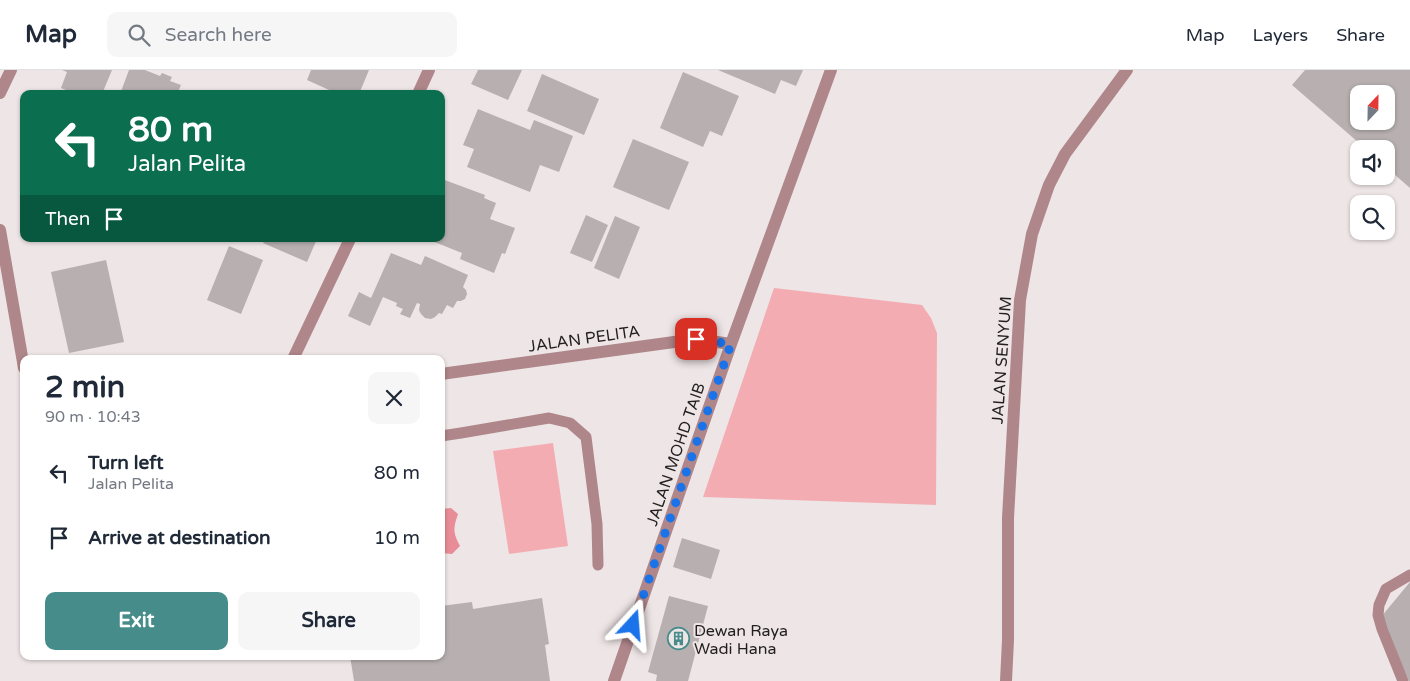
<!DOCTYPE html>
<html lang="en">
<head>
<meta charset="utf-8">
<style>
	body { margin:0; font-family:"Varela Round",sans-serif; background:#f6f6f7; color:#1f2937; height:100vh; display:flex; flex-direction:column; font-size:19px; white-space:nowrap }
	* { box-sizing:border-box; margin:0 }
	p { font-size:16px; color:#747a83 }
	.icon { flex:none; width:28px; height:28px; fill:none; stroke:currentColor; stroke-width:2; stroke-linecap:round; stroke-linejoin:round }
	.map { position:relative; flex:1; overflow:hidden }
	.side { position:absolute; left:20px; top:285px; width:425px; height:305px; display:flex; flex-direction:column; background:#fff; border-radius:10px; box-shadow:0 1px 4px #0004 }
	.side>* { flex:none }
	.hud { position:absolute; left:20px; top:20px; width:425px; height:152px; border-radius:10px; box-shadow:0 1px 4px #0004; background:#0b6e4f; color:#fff; overflow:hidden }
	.needle { width:32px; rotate:22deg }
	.buttons { position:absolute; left:1350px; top:15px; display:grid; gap:10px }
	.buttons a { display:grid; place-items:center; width:45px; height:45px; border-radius:10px; background:#fff; box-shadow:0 1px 4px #0004; font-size:25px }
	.pin { position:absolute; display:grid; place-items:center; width:42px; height:42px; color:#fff; margin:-21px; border-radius:10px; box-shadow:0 2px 8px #0006 }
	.me { position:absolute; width:55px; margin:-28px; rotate:19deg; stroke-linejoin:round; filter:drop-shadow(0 0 4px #0008) }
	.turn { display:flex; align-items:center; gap:18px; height:105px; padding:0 25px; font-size:22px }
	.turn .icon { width:65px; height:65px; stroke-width:2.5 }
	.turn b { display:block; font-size:35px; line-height:42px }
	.then { display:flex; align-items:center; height:48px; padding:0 25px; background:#0003; gap:10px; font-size:19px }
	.round { display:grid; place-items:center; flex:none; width:52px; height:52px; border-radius:10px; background:#f6f6f7 }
	.summary { display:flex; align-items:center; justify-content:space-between; height:85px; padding:0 25px }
	h1 { font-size:30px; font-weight:700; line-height:38px }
	.primary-button { display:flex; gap:10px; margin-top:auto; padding:10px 25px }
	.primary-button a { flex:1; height:58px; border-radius:10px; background:#458c8a; color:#fff; font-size:20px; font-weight:700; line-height:58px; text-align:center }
	.primary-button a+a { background:#f6f6f7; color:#1f2937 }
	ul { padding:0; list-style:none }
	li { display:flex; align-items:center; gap:15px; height:65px; padding:0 25px }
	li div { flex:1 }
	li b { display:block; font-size:19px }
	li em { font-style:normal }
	header { display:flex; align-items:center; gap:30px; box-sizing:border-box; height:70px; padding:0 25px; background:#fff; border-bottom:1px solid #e0e1e3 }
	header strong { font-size:24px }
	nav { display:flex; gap:28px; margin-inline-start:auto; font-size:18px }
	.search { width:350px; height:45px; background:#f6f6f7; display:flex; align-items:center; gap:12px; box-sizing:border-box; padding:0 18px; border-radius:10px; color:#747a83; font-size:19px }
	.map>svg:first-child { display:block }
	.green { fill:#f4acb3 }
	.water { fill:#e88c97 }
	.building { fill:#b7afb0; fill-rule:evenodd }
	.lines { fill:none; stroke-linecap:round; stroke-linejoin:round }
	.lane { stroke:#af868a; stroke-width:11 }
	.street { stroke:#af868a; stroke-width:12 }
	.route { stroke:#1a73e8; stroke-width:9; stroke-dasharray:0 16.2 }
	.labels { text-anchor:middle; stroke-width:4; stroke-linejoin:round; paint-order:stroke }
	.street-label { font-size:16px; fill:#221f1f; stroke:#eee5e6 }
	.poi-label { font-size:16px; fill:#221f1f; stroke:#eee5e6; text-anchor:start }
</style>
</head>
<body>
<header>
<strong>Map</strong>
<div class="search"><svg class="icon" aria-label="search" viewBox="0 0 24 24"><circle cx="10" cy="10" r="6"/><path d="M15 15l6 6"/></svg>Search here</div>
<nav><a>Map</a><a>Layers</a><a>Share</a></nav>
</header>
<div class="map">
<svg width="1410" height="611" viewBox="0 0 1410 611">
	<rect width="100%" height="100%" fill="#eee5e6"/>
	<path class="green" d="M774,218l148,17 9,13 6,15 -1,172 -233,-8z
		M553,373l15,103 -59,8 -16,-103z"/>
	<path class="water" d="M451,438l7,6c-5,15 -5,18 2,32l-8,8 -11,-1v-44z"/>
	<path class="building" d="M62,0h50l-10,24h-26l-15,-6 6,-16z
		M129,0h16l15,6 2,-3 10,4 -2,4 11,4 -4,9h-57z
		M311,0h58l-10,24h-21l-31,-14z
		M478,0h44l-14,30 -37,-16z
		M718,0h85l-7,16 -15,-6 -6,14z
		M1305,0h105v118l-24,-21v-18h-20l-74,-64zM1359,24h27v27h-27z
		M683,2l56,24 -17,40 -12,-5 -7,16 -43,-19z
		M542,4l57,25 -15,36 -57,-24z
		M478,39l52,21 4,-10 39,16 -14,36 -19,-7 -10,27 -63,-25 7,-18 -11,-4z
		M633,69l56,23 -20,48 -56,-23z
		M442,109l43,16 -1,3 12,5 -6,16 25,9 -10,26 -3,-1 -8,20 -34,-14 2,-6 -35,-14h14z
		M586,145l22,10 -16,37 -22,-9z
		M615,146l25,11 -21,52 -25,-11z
		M265,169h52l-10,23 -44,-19z
		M229,176l34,14 -22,54 -34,-14z
		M391,183l30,12 4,-9 43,19 -5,12 3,3 1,4 -2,5 -4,2h-4l-4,7 -6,-3 -5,9 -3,-1 -4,4 -4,2 -6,-1 -4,-4 -2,-4 1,-6 -3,-1 -7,15 -10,-4 3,-5 -7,-3 1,-3 -14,-6 -13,29 -22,-10 11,-24 12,6z
		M106,190l18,82 -55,11 -18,-81z
		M682,468l38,12 -9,29 -38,-12z
		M1410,512v99h-1l-28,-64z
		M669,526l39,10 -20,75h-32l1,-6 -9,-3z
		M542,528l7,46 -4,1 5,36h-196l-4,-25h91v-50l31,-4 1,7z"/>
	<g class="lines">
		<path class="lane" d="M441,366l20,-3 88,-15 21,5 16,14 11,87 1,41
			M1403,611l-21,-52 -4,-14 1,-10 7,-16 24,-14"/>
		<path class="street" d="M0,23l11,-23
			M418,24l11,-24
			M0,160l24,138
			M293,289l57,-120
			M441,304l255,-35 35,5
			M614,611l117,-337 100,-274
			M1006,611l2,-41v-122l12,-218 12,-66 17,-49 16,-31 62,-84"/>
	</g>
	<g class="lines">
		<path class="route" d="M633,555l98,-281 -35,-5"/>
	</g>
	<defs>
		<symbol id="building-ring" viewBox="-11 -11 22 22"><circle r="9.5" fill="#eee5e6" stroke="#458c8a" stroke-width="1.5"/><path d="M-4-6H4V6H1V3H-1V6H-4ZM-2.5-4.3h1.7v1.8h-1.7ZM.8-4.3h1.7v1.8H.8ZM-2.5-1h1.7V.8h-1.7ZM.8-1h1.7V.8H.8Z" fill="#458c8a"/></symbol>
	</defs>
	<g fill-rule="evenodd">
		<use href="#building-ring" x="666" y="556" width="25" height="25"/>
	</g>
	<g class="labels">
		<g class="street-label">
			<text transform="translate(584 268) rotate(-8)" y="6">JALAN PELITA</text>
			<text transform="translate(1001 290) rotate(-86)" y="6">JALAN SENYUM</text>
			<text transform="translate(675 384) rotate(-71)" y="6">JALAN MOHD TAIB</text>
		</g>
		<g class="poi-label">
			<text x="694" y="566">Dewan Raya<tspan x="694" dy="18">Wadi Hana</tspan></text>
		</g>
	</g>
</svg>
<div class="buttons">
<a><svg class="needle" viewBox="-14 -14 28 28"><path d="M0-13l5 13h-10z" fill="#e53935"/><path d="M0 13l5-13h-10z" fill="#747a83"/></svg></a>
<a><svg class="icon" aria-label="sound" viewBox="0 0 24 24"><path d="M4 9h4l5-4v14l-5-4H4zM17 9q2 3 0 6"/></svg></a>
<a><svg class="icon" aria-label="search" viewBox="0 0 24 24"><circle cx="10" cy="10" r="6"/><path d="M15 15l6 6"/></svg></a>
</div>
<div class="pin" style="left:696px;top:269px;background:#d93025"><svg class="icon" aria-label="arrive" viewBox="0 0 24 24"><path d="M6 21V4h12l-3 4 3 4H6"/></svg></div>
<svg class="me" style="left:633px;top:555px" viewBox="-20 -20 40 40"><path d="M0-17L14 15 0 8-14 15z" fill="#1a73e8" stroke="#fff" stroke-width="4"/></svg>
<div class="hud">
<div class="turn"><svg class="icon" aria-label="left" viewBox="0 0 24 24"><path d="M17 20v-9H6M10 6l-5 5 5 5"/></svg><div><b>80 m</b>Jalan Pelita</div></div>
<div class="then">Then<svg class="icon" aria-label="arrive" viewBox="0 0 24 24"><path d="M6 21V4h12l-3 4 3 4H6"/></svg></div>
</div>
<section class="side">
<div class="summary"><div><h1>2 min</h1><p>90 m · 10:43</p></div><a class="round"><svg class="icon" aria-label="close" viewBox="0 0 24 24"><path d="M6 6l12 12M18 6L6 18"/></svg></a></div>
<ul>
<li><svg class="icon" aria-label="left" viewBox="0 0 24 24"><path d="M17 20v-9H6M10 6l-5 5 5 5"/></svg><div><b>Turn left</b><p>Jalan Pelita</p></div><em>80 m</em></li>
<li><svg class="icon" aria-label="arrive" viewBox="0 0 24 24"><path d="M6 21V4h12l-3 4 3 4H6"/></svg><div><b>Arrive at destination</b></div><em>10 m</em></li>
</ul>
<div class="primary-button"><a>Exit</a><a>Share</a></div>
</section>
</div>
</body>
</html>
